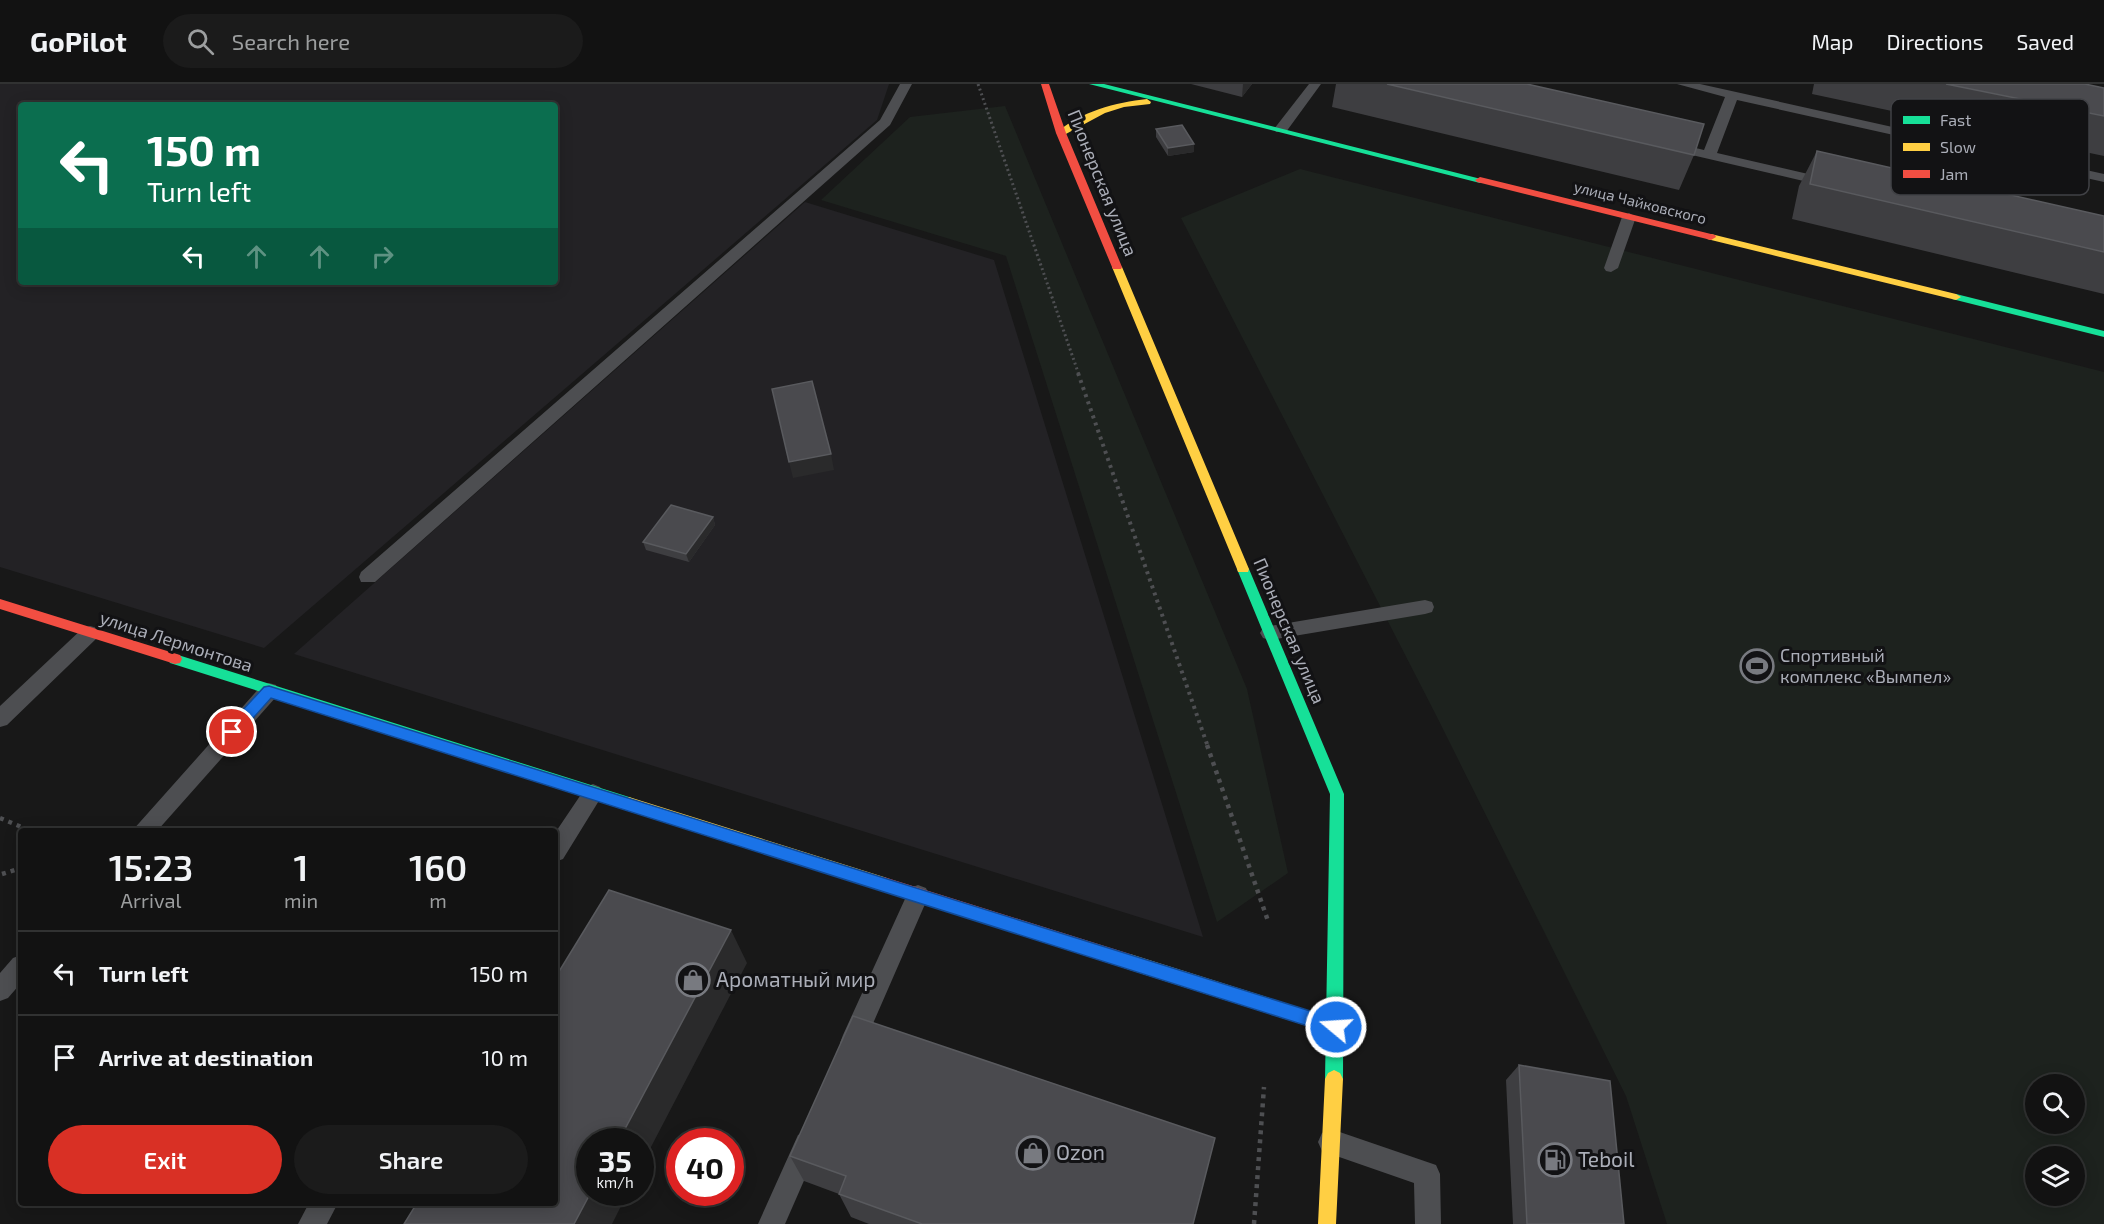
<!DOCTYPE html>
<html lang="en">
<head>
<meta charset="utf-8">
<style>
	body { margin:0; font-family:"Exo 2",sans-serif; background:#1b1b1b; color:#f1f3f6; height:100vh; display:flex; flex-direction:column; font-size:22px; white-space:nowrap }
	* { box-sizing:border-box; margin:0 }
	p { font-size:20px; color:#9c9e9f }
	.icon { flex:none; width:33px; height:33px; fill:none; stroke:currentColor; stroke-width:2; stroke-linecap:round; stroke-linejoin:round }
	.map { position:relative; flex:1; overflow:hidden }
	.drawer { position:absolute; left:18px; top:744px; width:540px; height:378px; display:flex; flex-direction:column; background:#121212; border-radius:6px; box-shadow:0 3px 15px #0003,0 0 0 2px #313232 }
	.drawer>* { flex:none }
	.guide { position:absolute; left:18px; top:18px; width:540px; height:183px; border-radius:6px; box-shadow:0 3px 15px #0003,0 0 0 2px #313232; background:#0b6e4f; color:#fff; overflow:hidden }
	.fabs { position:absolute; left:2025px; top:990px; display:grid; gap:12px }
	.fabs a { display:grid; place-items:center; width:60px; height:60px; border-radius:50%; background:#121212; box-shadow:0 3px 15px #0003,0 0 0 2px #313232; font-size:30px }
	.speed { position:absolute; left:576px; top:1044px; display:flex; gap:12px; font-size:30px; font-weight:700; text-align:center }
	.speed>* { display:grid; place-content:center; width:78px; height:78px; border-radius:50%; background:#121212; box-shadow:0 3px 15px #0003,0 0 0 2px #313232; line-height:1 }
	.speed small { font-size:15px; font-weight:400 }
	.speed .limit { border:9px solid #d22; background:#fff; color:#111 }
	.pin { position:absolute; display:grid; place-items:center; width:51px; height:51px; color:#fff; margin:-26px; border:3px solid #fff; border-radius:50%; box-shadow:0 2px 6px #0007 }
	.me { position:absolute; width:66px; margin:-33px; rotate:288deg; stroke-linejoin:round; filter:drop-shadow(0 0 4px #0008) }
	.turn { display:flex; align-items:center; gap:21px; height:126px; padding:0 30px; font-size:27px }
	.turn .icon { width:78px; height:78px; stroke-width:2.5 }
	.turn b { display:block; font-size:42px; line-height:51px }
	.lanes { display:flex; align-items:center; height:57px; padding:0 30px; background:#0003; justify-content:center; gap:30px; direction:ltr }
	.lanes .off { opacity:.35 }
	.eta { display:flex; justify-content:space-evenly; align-items:center; height:102px; text-align:center }
	.eta b { font-size:36px; font-weight:600; line-height:42px }
	.button { display:flex; gap:12px; margin-top:auto; padding:12px 30px }
	.button a { flex:1; height:69px; border-radius:36px; background:#d93025; color:#fff; font-size:24px; font-weight:600; line-height:69px; text-align:center }
	.button a+a { background:#1b1b1b; color:#f1f3f6 }
	ul { padding:0; list-style:none }
	li { display:flex; align-items:center; gap:18px; height:84px; padding:0 30px; border-top:2px solid #313232 }
	li div { flex:1 }
	li b { display:block; font-size:22px }
	li em { font-style:normal }
	header { display:flex; align-items:center; gap:36px; box-sizing:border-box; height:84px; padding:0 30px; background:#121212; border-bottom:2px solid #313232 }
	header strong { font-size:28px }
	nav { display:flex; gap:33px; margin-inline-start:auto; font-size:21px }
	.search { width:420px; height:54px; background:#1b1b1b; display:flex; align-items:center; gap:15px; box-sizing:border-box; padding:0 21px; border-radius:33px; color:#9c9e9f; font-size:22px }
	.map>svg:first-child { display:block }
	.built { fill:#232225; fill-rule:evenodd }
	.green { fill:#1d221e; fill-rule:evenodd }
	.lines { fill:none; stroke-linecap:round; stroke-linejoin:round }
	.path-far2 { stroke:#4e4f52; stroke-width:3; stroke-dasharray:2 3; stroke-linecap:butt }
	.path-far1 { stroke:#4e4f52; stroke-width:4; stroke-dasharray:3 4.5; stroke-linecap:butt }
	.path { stroke:#4e4f52; stroke-width:4.5; stroke-dasharray:4 5; stroke-linecap:butt }
	.lane { fill:#4d4e51; fill-rule:evenodd }
	.fast { fill:#16e098; fill-rule:evenodd }
	.slow { fill:#ffcf43; fill-rule:evenodd }
	.jam { fill:#f24e42; fill-rule:evenodd }
	.wall { fill:#3e3e41 }
	.shaded-wall { fill:#2a2a2b }
	.building { fill:#4a4a4e; stroke:#595a5e; stroke-width:1.5 }
	.route { fill:#1a73e8; stroke:#114b97; stroke-width:1.5 }
	.labels { text-anchor:middle; stroke-width:6; stroke-linejoin:round; paint-order:stroke }
	.far-street-label { font-size:15px; fill:#abaeb8; stroke:#121214 }
	.street-label { font-size:18px; fill:#abaeb8; stroke:#121214 }
	.poi-label { font-size:18px; fill:#abaeb8; stroke:#121214; text-anchor:start }
	.near-poi-label { font-size:21px; fill:#abaeb8; stroke:#121214; text-anchor:start }
	.key { fill:#121214; stroke:#404145; stroke-width:1.5 }
	.key-label { font-size:16px; fill:#abaeb8 }
</style>
</head>
<body>
<header>
<strong>GoPilot</strong>
<div class="search"><svg class="icon" aria-label="search" viewBox="0 0 24 24"><circle cx="10" cy="10" r="6"/><path d="M15 15l6 6"/></svg>Search here</div>
<nav><a>Map</a><a>Directions</a><a>Saved</a></nav>
</header>
<div class="map">
<svg width="2104" height="1140" viewBox="0 0 2104 1140">
	<rect width="100%" height="100%" fill="#181818"/>
	<path class="built" d="M0,0h889l-12,36 -613,528 -264,-81zM21,21h534v177h-534z
		M805,118l189,58 209,677 -909,-283z"/>
	<path class="green" d="M1005,22l242,583 41,184 -71,49 -211,-666 -185,-56 89,-83z
		M1300,85l804,203v852h-437l-41,-128 -189,-379 -256,-499zM2036,1000h38v40h-38zM2036,1072h38v40h-38z"/>
	<g class="lines">
		<path class="path-far2" d="M978,0l101,291"/>
		<path class="path-far1" d="M1078,289l130,374"/>
		<path class="path" d="M1207,661l61,176
			M0,734l31,13
			M2,790l19,-6
			M1254,1140l10,-137"/>
		<path class="lane" d="M900,0h12l-22,41 -515,457h-14l-2,-5 2,-5 519,-452z
			M1309,0h12l-35,48h-10l-2,-3z
			M1677,0h23l404,90v8l-367,-82 -20,53 117,27v6l-5,1 -163,-38 -2,-3 7,-4 33,8 21,-53z
			M1629,129l7,4 -18,51 -7,4 -5,-1 -2,-3 18,-51z
			M1425,516l7,2 2,5 -2,5 -7,2 -155,26 -7,-2 -3,-5 3,-5 7,-2z
			M90,542l7,2 3,5 -3,5 -90,87 -7,2v-21l83,-78z
			M269,599l7,2 3,6 -3,6 -119,134h-25l130,-146z
			M593,700l7,3 4,6 -4,6 -37,60 -8,3v-29l31,-46z
			M918,801l8,3 3,7 -68,156 -9,4 -9,-4 -3,-8 3,-8 67,-147z
			M21,871v28l-13,15 -8,3v-28l13,-15z
			M1331,1045l105,36 4,9 1,50h-26l-1,-41 -92,-32 -4,-9 4,-9z
			M807,1047l9,4 4,9 -35,80h-27l40,-89z
			M309,1119h29l-11,21h-29z"/>
		<path class="fast" d="M1089,0h15l381,96 -5,3z
			M1956,210l148,37v6l-152,-38v-4z
			M1243,480l6,5 95,225 -1,285 -3,6 -6,3 -6,-3 -3,-6 5,-285 -93,-225z
			M175,570l454,143 5,2 2,4 -2,4 -5,2 -459,-146 -2,-4 2,-4z"/>
		<path class="slow" d="M1147,15l4,3 -1,2 -26,3 -19,6 -41,22 -8,-2c24,-21 60,-31 91,-34z
			M1711,150l245,60 5,3 -5,3 -249,-61 -1,-2z
			M1117,180l5,3 127,302 -1,3h-10l-1,-3 -125,-302z
			M629,713l255,80 5,2 3,5 -3,5 -5,2 -255,-82 -5,-2 -2,-4 2,-4z
			M1130,870l206,65 6,2 2,6 -2,6 -6,2 -206,-65 -6,-3 -2,-5 2,-5z
			M1334,986l6,3 3,6 -7,145h-18l7,-145 3,-6z"/>
		<path class="jam" d="M1041,0h8l17,49 56,134 -1,2h-8l-1,-2 -56,-134z
			M1480,93l235,58 1,2 -5,3 -234,-58 -2,-2z
			M0,515l180,56 2,4 -2,4 -5,1 -175,-55z
			M884,793l246,77 6,3 2,5 -2,5 -6,3 -246,-79 -5,-2 -3,-5 3,-5z"/>
	</g>
	<path class="wall" d="M1191,0h61l-10,13z
		M1336,0h191l167,71 -15,35 -347,-83z
		M1814,0h271l19,4v68l-292,-62z
		M1156,45l38,15v8l-26,4 -12,-19z
		M1817,67l287,65v78l-312,-75 7,-33z
		M713,433l2,8 -26,37 -43,-12 -3,-8z
		M1519,981l105,159h-111l-7,-144z
		M790,1072l403,68h-324l-18,-7 -12,-23 -35,-13z"/>
	<path class="shaded-wall" d="M1243,0h9l-10,13z
		M1194,60v8l-26,4v-8z
		M831,370l3,16 -41,8 -4,-16z
		M713,433l2,8 -26,37 -3,-8z
		M731,846l16,33 -107,205v-26h-22z
		M591,1108h37l-16,32h-38z"/>
	<path class="building" d="M1387,0h140l177,40 -10,31z
		M1946,0h139l19,4v28z
		M1182,41l12,19 -26,4 -12,-19z
		M1817,67l287,65v36l-294,-68z
		M812,297l19,73 -42,8 -17,-73z
		M671,421l42,12 -27,37 -43,-12z
		M609,806l122,40 -113,212h-28v50h1l-17,32h-170l13,-21h138v-225z
		M853,932l362,122 -22,86h-271l-83,-30 7,-18 -56,-20z
		M1519,981l91,16 14,143h-97z"/>
	<path class="route" d="M269,602l1067,333 6,2 3,6 -3,6 -6,2 -1065,-337 -34,38h-10v-9l37,-40z"/>
	<defs>
		<symbol id="stadium-ring" viewBox="-11 -11 22 22"><circle r="9.5" fill="#121214" stroke="#787a80" stroke-width="1.5"/><path d="M0-5a6.5 5 0 1 0 0 10a6.5 5 0 1 0 0-10ZM-3.5-1.8h7v3.6h-7Z" fill="#787a80"/></symbol>
		<symbol id="shop-ring" viewBox="-11 -11 22 22"><circle r="9.5" fill="#121214" stroke="#787a80" stroke-width="1.5"/><path d="M-5-2.5h2.3a2.7 3.5 0 0 1 5.4 0H5L5.5 6h-11ZM-1.5-2.5h3a1.5 2.3 0 0 0-3 0Z" fill="#787a80"/></symbol>
		<symbol id="fuel-ring" viewBox="-11 -11 22 22"><circle r="9.5" fill="#121214" stroke="#787a80" stroke-width="1.5"/><path d="M-5.5-6h7V0h2V4h1.3V-2.5L3-4.5l.8-.8L6-3V5H2.5V1h-1V6h-7ZM-4.2-4.7v3.2H.2V-4.7Z" fill="#787a80"/></symbol>
	</defs>
	<g fill-rule="evenodd">
		<use href="#stadium-ring" x="1738" y="563" width="38" height="38"/>
		<use href="#shop-ring" x="674" y="877" width="38" height="38"/>
		<use href="#shop-ring" x="1014" y="1050" width="38" height="38"/>
		<use href="#fuel-ring" x="1536" y="1057" width="38" height="38"/>
	</g>
	<g class="labels">
		<g class="far-street-label">
			<text transform="translate(1640 119) rotate(14)" y="5">улица Чайковского</text>
		</g>
		<g class="street-label">
			<text transform="translate(1102 99) rotate(68)" y="6">Пионерская улица</text>
			<text transform="translate(1289 547) rotate(67)" y="6">Пионерская улица</text>
			<text transform="translate(176 558) rotate(18)" y="6">улица Лермонтова</text>
		</g>
		<g class="poi-label">
			<text x="1780" y="578">Спортивный<tspan x="1780" dy="21">комплекс «Вымпел»</tspan></text>
		</g>
		<g class="near-poi-label">
			<text x="716" y="903">Ароматный мир</text>
			<text x="1056" y="1076">Ozon</text>
			<text x="1578" y="1083">Teboil</text>
		</g>
	</g>
	<rect x="1891" y="15" width="198" height="96" rx="9" class="key"/>
	<rect x="1903" y="32" width="27" height="8" fill="#16e098"/>
	<rect x="1903" y="59" width="27" height="8" fill="#ffcf43"/>
	<rect x="1903" y="86" width="27" height="8" fill="#f24e42"/>
	<g class="key-label">
		<text x="1940" y="42">Fast</text>
		<text x="1940" y="69">Slow</text>
		<text x="1940" y="96">Jam</text>
	</g>
</svg>
<div class="fabs">
<a><svg class="icon" aria-label="search" viewBox="0 0 24 24"><circle cx="10" cy="10" r="6"/><path d="M15 15l6 6"/></svg></a>
<a><svg class="icon" aria-label="layers" viewBox="0 0 24 24"><path d="M12 4l9 5-9 5-9-5zM3 14l9 5 9-5"/></svg></a>
</div>
<div class="speed"><div>35<small>km/h</small></div><div class="limit">40</div></div>
<div class="pin" style="left:232px;top:648px;background:#d93025"><svg class="icon" aria-label="arrive" viewBox="0 0 24 24"><path d="M6 21V4h12l-3 4 3 4H6"/></svg></div>
<svg class="me" style="left:1336px;top:943px" viewBox="-20 -20 40 40"><circle r="17" fill="#1a73e8" stroke="#fff" stroke-width="3"/><path d="M0-11L8 9 0 5-8 9z" fill="#fff"/></svg>
<div class="guide">
<div class="turn"><svg class="icon" aria-label="left" viewBox="0 0 24 24"><path d="M17 20v-9H6M10 6l-5 5 5 5"/></svg><div><b>150 m</b>Turn left</div></div>
<div class="lanes"><svg class="icon" aria-label="left" viewBox="0 0 24 24"><path d="M17 20v-9H6M10 6l-5 5 5 5"/></svg><svg class="icon off" aria-label="ahead" viewBox="0 0 24 24"><path d="M12 20V5M6 11l6-6 6 6"/></svg><svg class="icon off" aria-label="ahead" viewBox="0 0 24 24"><path d="M12 20V5M6 11l6-6 6 6"/></svg><svg class="icon off" aria-label="right" viewBox="0 0 24 24"><path d="M7 20v-9h11M14 6l5 5-5 5"/></svg></div>
</div>
<section class="drawer">
<div class="eta">
<div><b>15:23</b><p>Arrival</p></div>
<div><b>1</b><p>min</p></div>
<div><b>160</b><p>m</p></div>
</div>
<ul>
<li><svg class="icon" aria-label="left" viewBox="0 0 24 24"><path d="M17 20v-9H6M10 6l-5 5 5 5"/></svg><div><b>Turn left</b></div><em>150 m</em></li>
<li><svg class="icon" aria-label="arrive" viewBox="0 0 24 24"><path d="M6 21V4h12l-3 4 3 4H6"/></svg><div><b>Arrive at destination</b></div><em>10 m</em></li>
</ul>
<div class="button"><a>Exit</a><a>Share</a></div>
</section>
</div>
</body>
</html>
